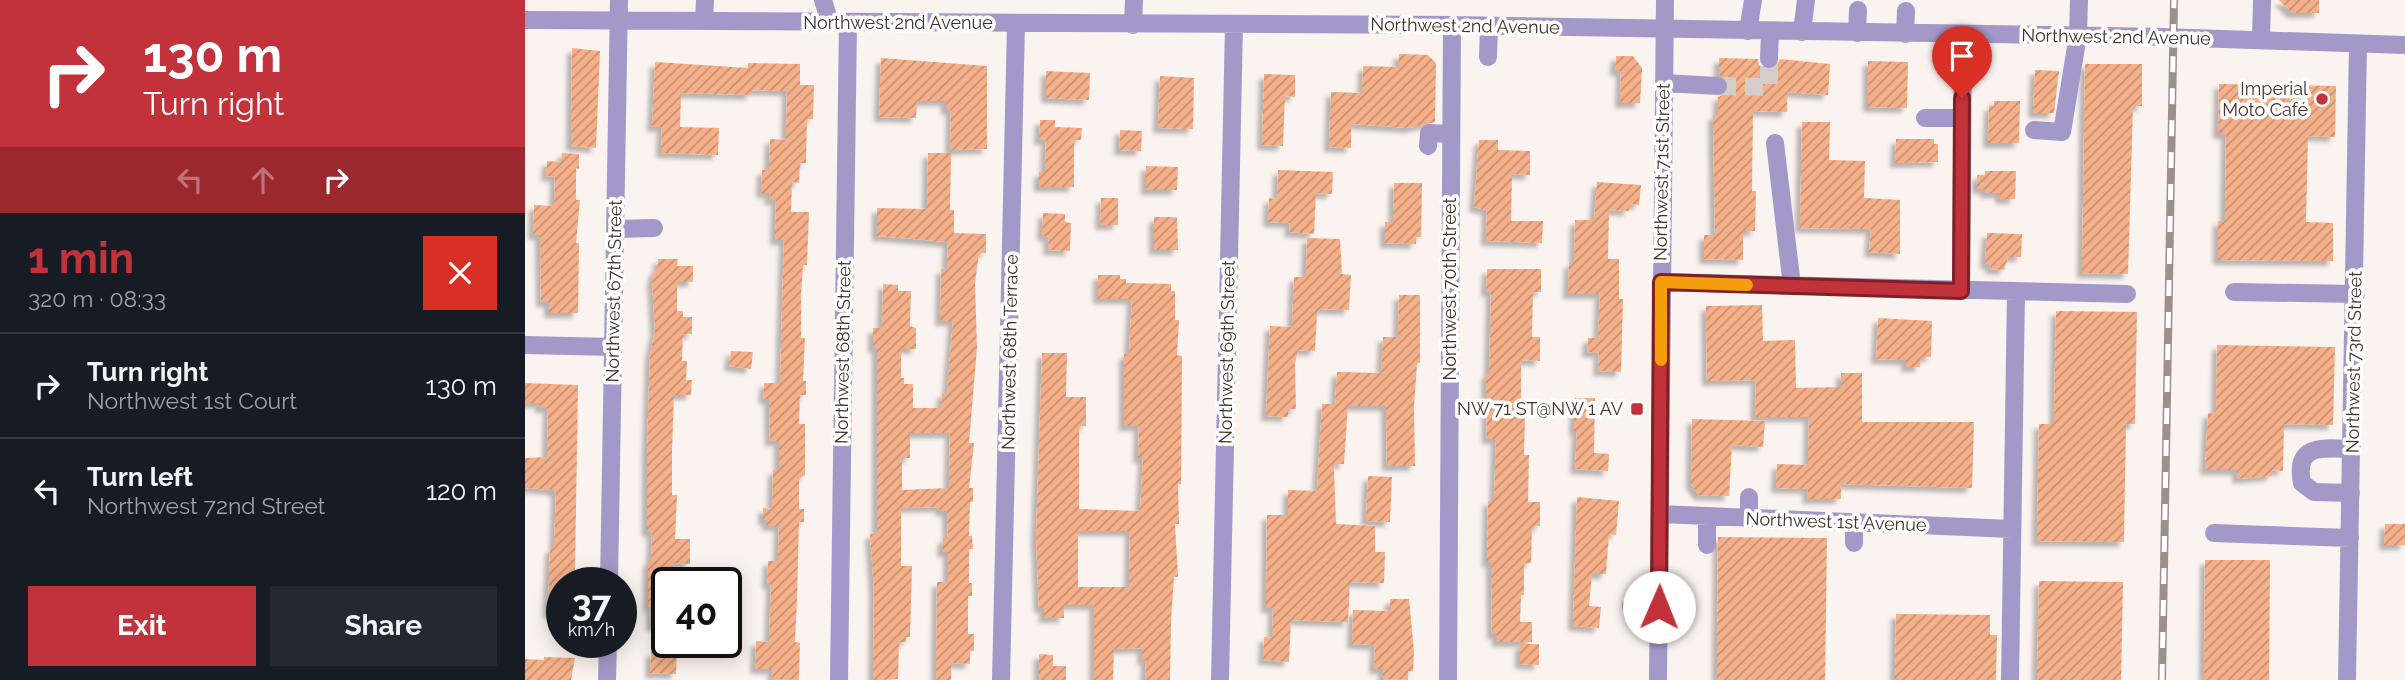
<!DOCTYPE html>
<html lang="en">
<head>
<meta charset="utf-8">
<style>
	body { margin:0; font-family:Raleway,sans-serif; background:#242831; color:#f1f3f6; height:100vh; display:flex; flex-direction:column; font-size:26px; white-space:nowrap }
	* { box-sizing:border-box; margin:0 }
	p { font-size:23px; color:#9ea1a6 }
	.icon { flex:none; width:38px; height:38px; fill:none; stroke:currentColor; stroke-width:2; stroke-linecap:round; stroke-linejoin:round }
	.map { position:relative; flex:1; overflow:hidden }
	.details { display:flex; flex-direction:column; background:#171b24; width:525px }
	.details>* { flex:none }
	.banner { background:#c2323a; color:#fff; overflow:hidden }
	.speed { position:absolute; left:21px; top:567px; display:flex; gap:14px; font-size:35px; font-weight:700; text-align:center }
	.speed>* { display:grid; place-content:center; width:91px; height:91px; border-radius:50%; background:#171b24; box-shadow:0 4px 18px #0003; line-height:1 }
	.speed small { font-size:18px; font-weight:400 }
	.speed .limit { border:4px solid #111; border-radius:10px; background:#fff; color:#111 }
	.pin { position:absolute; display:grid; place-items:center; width:60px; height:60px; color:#fff; margin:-72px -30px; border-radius:50% 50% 50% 0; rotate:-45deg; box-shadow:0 0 7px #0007 }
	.pin .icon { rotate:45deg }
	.me { position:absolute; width:77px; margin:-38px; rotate:1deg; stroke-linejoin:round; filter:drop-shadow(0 0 5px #0008) }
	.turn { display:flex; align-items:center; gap:24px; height:147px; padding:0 28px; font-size:32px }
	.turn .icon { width:91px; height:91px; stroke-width:2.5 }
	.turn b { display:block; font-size:49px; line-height:60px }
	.lanes { display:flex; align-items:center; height:66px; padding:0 28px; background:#0003; justify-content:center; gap:35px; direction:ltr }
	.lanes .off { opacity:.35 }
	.round { display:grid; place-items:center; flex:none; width:74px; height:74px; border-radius:0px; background:#242831 }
	.summary { display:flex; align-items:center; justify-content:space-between; height:119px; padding:0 28px }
	h1 { font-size:42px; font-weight:700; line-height:52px; color:#c2323a }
	.primary-button { display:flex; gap:14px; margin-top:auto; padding:14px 28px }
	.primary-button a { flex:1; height:80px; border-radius:0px; background:#c2323a; color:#fff; font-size:28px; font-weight:700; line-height:80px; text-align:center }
	.primary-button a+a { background:#242831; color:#f1f3f6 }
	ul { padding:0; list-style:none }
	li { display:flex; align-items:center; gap:21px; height:105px; padding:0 28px; border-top:2px solid #363941 }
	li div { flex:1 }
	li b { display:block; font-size:26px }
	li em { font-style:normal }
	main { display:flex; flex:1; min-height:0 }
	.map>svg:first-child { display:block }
	.building { fill:url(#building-hatch); fill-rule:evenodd; filter:url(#shadow) }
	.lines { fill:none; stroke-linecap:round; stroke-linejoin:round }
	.minor-tunnel { stroke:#d6ccc9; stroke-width:18; stroke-dasharray:18 9; stroke-linecap:butt }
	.minor { stroke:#a399c9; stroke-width:18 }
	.rail-casing { stroke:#9c908c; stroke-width:8 }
	.rail { stroke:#fff; stroke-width:5; stroke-dasharray:16; stroke-linecap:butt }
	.route-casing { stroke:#7e2026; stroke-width:18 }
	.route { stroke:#c2323a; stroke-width:12 }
	.slow { stroke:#f59e0b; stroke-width:12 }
	.poi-dot { fill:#c2323a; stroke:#fff; stroke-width:2.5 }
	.labels { text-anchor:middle; stroke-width:7; stroke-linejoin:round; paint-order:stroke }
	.street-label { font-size:18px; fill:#42322d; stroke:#fff }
	.poi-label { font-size:18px; fill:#42322d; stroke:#fff; text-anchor:end }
</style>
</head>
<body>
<main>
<section class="details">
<div class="banner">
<div class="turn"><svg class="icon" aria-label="right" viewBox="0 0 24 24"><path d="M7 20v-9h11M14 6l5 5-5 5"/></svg><div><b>130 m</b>Turn right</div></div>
<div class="lanes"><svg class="icon off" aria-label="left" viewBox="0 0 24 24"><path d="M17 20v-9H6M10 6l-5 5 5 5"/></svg><svg class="icon off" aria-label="ahead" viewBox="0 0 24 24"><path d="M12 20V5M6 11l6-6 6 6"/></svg><svg class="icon" aria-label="right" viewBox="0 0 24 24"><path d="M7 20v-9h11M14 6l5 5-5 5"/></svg></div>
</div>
<div class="summary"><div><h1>1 min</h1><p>320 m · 08:33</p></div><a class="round" style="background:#d93025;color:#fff"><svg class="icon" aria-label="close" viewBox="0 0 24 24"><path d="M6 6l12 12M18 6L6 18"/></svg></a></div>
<ul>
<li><svg class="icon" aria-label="right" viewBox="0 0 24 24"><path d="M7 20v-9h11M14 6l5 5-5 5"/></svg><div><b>Turn right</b><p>Northwest 1st Court</p></div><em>130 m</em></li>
<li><svg class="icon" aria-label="left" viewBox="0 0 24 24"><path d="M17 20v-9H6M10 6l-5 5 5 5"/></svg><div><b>Turn left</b><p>Northwest 72nd Street</p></div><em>120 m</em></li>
</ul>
<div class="primary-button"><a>Exit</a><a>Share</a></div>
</section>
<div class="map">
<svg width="1880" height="680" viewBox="0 0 1880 680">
	<defs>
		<pattern id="building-hatch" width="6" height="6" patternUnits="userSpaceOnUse" patternTransform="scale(1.75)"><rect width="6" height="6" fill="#f5b089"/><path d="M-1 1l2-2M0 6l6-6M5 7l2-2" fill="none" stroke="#c89070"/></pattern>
		<filter id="shadow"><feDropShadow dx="-5" dy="5" stdDeviation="2" flood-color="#0004"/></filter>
	</defs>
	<rect width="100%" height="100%" fill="#fbf3f0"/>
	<path class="building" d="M1754,0h40v13h-27z
		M47,48l28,3 -4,97 -25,-2z
		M874,54l29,1 8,8 -1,59 -25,6 -59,-4v24l-22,-1 2,-55 31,1 1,-27 35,1z
		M1091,56h17l9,12 -2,35h-20l1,-32h-6z
		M356,58l106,8v83l-37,1 1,-40h-5v-9h-29l-1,17 -37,-1z
		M1194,58l39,1 1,6 9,5 7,-1 5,-10 50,5 -2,31 -41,-3v20l-34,-1 -1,80h4l-1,40h-12v29l-39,-1v-24h11l-2,-120h5v-18l9,-4 2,-6 -1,-7 -9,-5z
		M1343,61l40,1 -1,46 -39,-1z
		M130,62l93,6v-5l52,1v21h14l-1,34h-6l-1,44h-6l-1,20 -7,-1 -1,30h18l-2,53h-4l-2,30v43h4l-2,43h3v14h-6l-1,29h6v51l-6,4v30h5v13h-5l-2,77 -2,43 5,1 -1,37 -27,-1 1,-10h-18l1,-28 13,1 2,-58h-4l1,-23h10l1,-35h-12v-6h-4v-12l9,1 1,-39h6v-29h-9l-1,-42h-6l1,-8v-8h16l4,-143h-9l1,-40h-7l1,-7h-9l1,-23h7l1,-31 16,1 1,-49 -36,-1v5l-70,-2 -1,34 39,1 -1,27 -57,-2 1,-26h-10z
		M1560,64h57v42h-9l-5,168 -46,-1z
		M1510,70l24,1 -5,42h-21z
		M521,71l44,2 -1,27 -43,-2z
		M739,74l31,1v22l-10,-1 -2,50 -21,-1z
		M635,76l34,2 -1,51 -35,-1z
		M1694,84l117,2 -1,51 -27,-1 -2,86 27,1v38l-115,-1v-39h7l1,-87h-8z
		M1469,101h26l-1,42h-31l1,-37h5z
		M515,120h15v7l27,1 -1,12h-7v47h-35v-15h6l1,-32h-7z
		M1277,122h28l-1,38 36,1 -1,37 36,2v54l-31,-2 2,-23 -71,-1z
		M595,130l22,1 -1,20 -22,-1z
		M1371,139h38v5h4v18l-43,1z
		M954,140h19v10l32,1v24l-18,-1 -1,47h32l-1,22 -56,-2 1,-31 -13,-3z
		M37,153l17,1v15l-3,-1v32h4l-4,43h3l-1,70h-29v-11h-8l-1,-67h-7l1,-30 20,1 1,-29 -9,-1 1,-15 14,1z
		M403,153h23l-1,57h4v23l32,1v19h-7l-4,30 2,65 -8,95h5l-5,45h4v14h-3l-1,34h3l1,13h-4v34h3v13h-4v38h6v17h-4v13l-19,-1v17h-15l1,-98h11v-30h-6l1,-14h5l-1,-27h-7v-4l-39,1v58h11l-2,71h-4v5h-7l-1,37 -25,1 1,-92 -4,-54h7v-186h-4v-20h9l1,-44 15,1v6h13l-1,35 6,2v21h-15v29h3v6h9v24h28l1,-15h5l6,-72h-13l1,-52h6l1,-27 -71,-6v-28l50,1zM385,433h40l-1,55 -47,2v-32h8z
		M621,166l32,1 -1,23h-31z
		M753,170l55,2 -1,22 -16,-1 -2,41 -25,-2 1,-9 -22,-1 1,-24 8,1z
		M1460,171h31l-1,28h-15v-6h-15v-4h-8v-14h8z
		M1072,182l44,3 -2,20 -10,-1v7l-20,-1 -1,49h11v40h4l-2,73 -23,-1 1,-18 -12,-1 1,-14h10l2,-44h-32l1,-31h5l1,-43h19z
		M869,183h28l-1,54h-5v7l-31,-1v-21h8z
		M576,198h17v27h-18z
		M518,213l22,1v8l6,1 -1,28 -22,-1 1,-13 -7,-1z
		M629,217h23l1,33h-24z
		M1462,233l35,1 -1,23h-13l-4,13 -14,-1 1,-5h-6z
		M782,238l33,1 2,35 9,1 -2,35 -29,-1 -3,4 -2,38 -17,-1 -3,13 1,46h-8v8l-22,-1 4,-90 22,1 2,-50h12z
		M133,259h20l-1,7h16v16h-16v29h6v6h9v17h-9l-1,27h5l-1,19h6l-1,15h-17l-2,56v44h5l-2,44h15v25l-17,-1 -1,17h-5v47l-16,-1v-19h-3v-46h3l1,-29h-5v-83l3,-94 5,-25 -3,-50 3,-11h3z
		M962,269h54v23h-8l-1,45h8v24l-19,-1v56h4l-1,39h5l-1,47h12v24h-8l-1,37h-7v32h-3l-1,27h12v20h-35v-8h-5l-1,-72h-4l1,-61h6l2,-62h-9l-1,-65h3l2,-82h-5z
		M573,275h22v4h6v4l45,1v7h4v29h4l-2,35 5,1 -1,128h-3l1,40h-4l3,53h-4l-3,44 -1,59h-25l1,-20h-4v-12l-28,1 -1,31h-19v-75h-30v13h-20v-10h-5l-3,-71 6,-184h25l-1,44h20v29h-7v83l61,2 3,-53h-5l1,-32h-15v-72h5l3,-55h-34zM553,531h52l-1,56h-51z
		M874,295h21v68h-3l-3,44 1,59h-28l-1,-60h-38l-4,58h-8l-2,4 2,56 39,2v26h10l-1,31 -34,-1 -2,40 -57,-2 -2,42 -26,-2 1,-23 8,1 1,-30h-7l1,-93h21v-25l29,1 5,-87h13l2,-32 44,1 2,-36h15z
		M1237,305l1,36 32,-1 1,48 45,-1v-14h21v49h112l-2,66 -131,-4v15h-34l1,-10 -32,-1 1,-24 31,1 1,-48h-54l1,-37 -49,1 -1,-75z
		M1531,311l81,1 -2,112h-9l-2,118 -87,-1 2,-117h15z
		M1353,318l54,3 -1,36h-10l-1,10h-14v-7l-30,-1z
		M1692,345l118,2 -2,78 -49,-1 -1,47 -11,-1v6l-35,3v-9h-32l3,-57 8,1z
		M206,351l22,1 -2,17 -22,-3z
		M0,383l53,2 -3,185h-2v10h-11v33h-14l2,-65h4l2,-53 -2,-5 -29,-2v-30l22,-1 1,-49h-8v-5h-15z
		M1050,398h20l-1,55 15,1 -1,17 -33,-2 2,-38h-3z
		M1167,419l73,2 -2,26 -31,-2 -3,51 -30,-1 -8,-11z
		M843,476l24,1 -2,45 -24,-1z
		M1052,497l42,4 -3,34 -7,-1 -3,40h-14l-3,32 12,1 -2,21 -26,-2z
		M1860,524h20v21h-21z
		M1193,537l109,1 -2,142h-108z
		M1680,560h65l-1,120h-65z
		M1514,581l84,1 -2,98h-84z
		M865,599h19l5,53 -1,19h-5v9l-25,-1v-10h-9l1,-24 -23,-1 1,-34 37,1z
		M1371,614l94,1v20h7l-1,45h-101z
		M995,644h19v21l-19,-1z
		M126,652h26l-1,22 -26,-1z
		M514,654l14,1v11h13v14h-27z
		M19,657l31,1 -4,22h-46v-21l19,1z"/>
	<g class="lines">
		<path class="minor-tunnel" d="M1193,86l51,1v-28"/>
		<path class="minor" d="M298,0l7,23
			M0,20l927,5 711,12 242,8
			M179,21l1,-21
			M608,25l1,-25
			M1223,31l5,-31
			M1277,32l4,-32
			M1332,33l1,-23
			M1380,34l1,-23
			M1736,40l1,-40
			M963,57l1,-31
			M1244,59l1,-27
			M1139,83l54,3
			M1400,118h37
			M1509,130l28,2 16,-97 1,-35
			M1250,143l17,143
			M903,146l1,-13 22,1
			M90,229l39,-1
			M1136,282l466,12
			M1436,291l2,-257
			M1709,292l122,2
			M0,345l88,2
			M1826,493l-37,-1 -12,-9c-8,-40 22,-35 50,-34
			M1135,514l352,15
			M1224,518v-21
			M1689,533l136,5
			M1329,543v-20
			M1182,545v-29
			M84,583l10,-583
			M1106,606l28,1
			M82,680l1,-38
			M314,680l9,-657
			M476,680l15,-656
			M695,680l14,-655
			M923,680l4,-655
			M1133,680l7,-680
			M1485,680l6,-388
			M1822,680l11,-636"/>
		<defs>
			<path id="rail" d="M1637,680l12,-680"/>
		</defs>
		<use href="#rail" class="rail-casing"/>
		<use href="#rail" class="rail"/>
	</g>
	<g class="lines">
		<defs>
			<path id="route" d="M1134,607l2,-325 300,9 1,-193"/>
		</defs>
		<use href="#route" class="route-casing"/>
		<use href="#route" class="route"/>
		<path class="slow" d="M1136,360v-78l86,3"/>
	</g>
	<g class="poi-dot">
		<circle cx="1797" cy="99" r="7"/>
		<rect x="1105" y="402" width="14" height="14" rx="3.5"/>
	</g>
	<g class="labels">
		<g class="street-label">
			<text x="373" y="29">Northwest 2nd Avenue</text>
			<text transform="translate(940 26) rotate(1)" y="6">Northwest 2nd Avenue</text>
			<text transform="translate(1591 37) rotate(1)" y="6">Northwest 2nd Avenue</text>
			<text transform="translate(1137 172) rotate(-89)" y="6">Northwest 71st Street</text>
			<text transform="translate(925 289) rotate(-90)" y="6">Northwest 70th Street</text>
			<text transform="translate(89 291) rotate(-89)" y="6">Northwest 67th Street</text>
			<text transform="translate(318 352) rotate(-89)" y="6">Northwest 68th Street</text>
			<text transform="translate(485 352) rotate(-89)" y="6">Northwest 68th Terrace</text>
			<text transform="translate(702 352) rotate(-89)" y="6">Northwest 69th Street</text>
			<text transform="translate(1829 362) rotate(-89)" y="6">Northwest 73rd Street</text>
			<text transform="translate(1311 522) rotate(2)" y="6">Northwest 1st Avenue</text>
		</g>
		<g class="poi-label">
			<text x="1783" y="95">Imperial<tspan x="1783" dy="21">Moto Café</tspan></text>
			<text x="1098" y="415">NW 71 ST@NW 1 AV</text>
		</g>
	</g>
</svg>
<div class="speed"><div>37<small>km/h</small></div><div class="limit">40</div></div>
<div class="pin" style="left:1437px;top:98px;background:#d93025"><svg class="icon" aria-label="arrive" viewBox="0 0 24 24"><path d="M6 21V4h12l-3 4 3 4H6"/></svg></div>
<svg class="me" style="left:1134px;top:607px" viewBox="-20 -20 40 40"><circle r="19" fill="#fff"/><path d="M0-13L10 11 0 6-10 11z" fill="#c2323a"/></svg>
</div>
</main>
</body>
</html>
